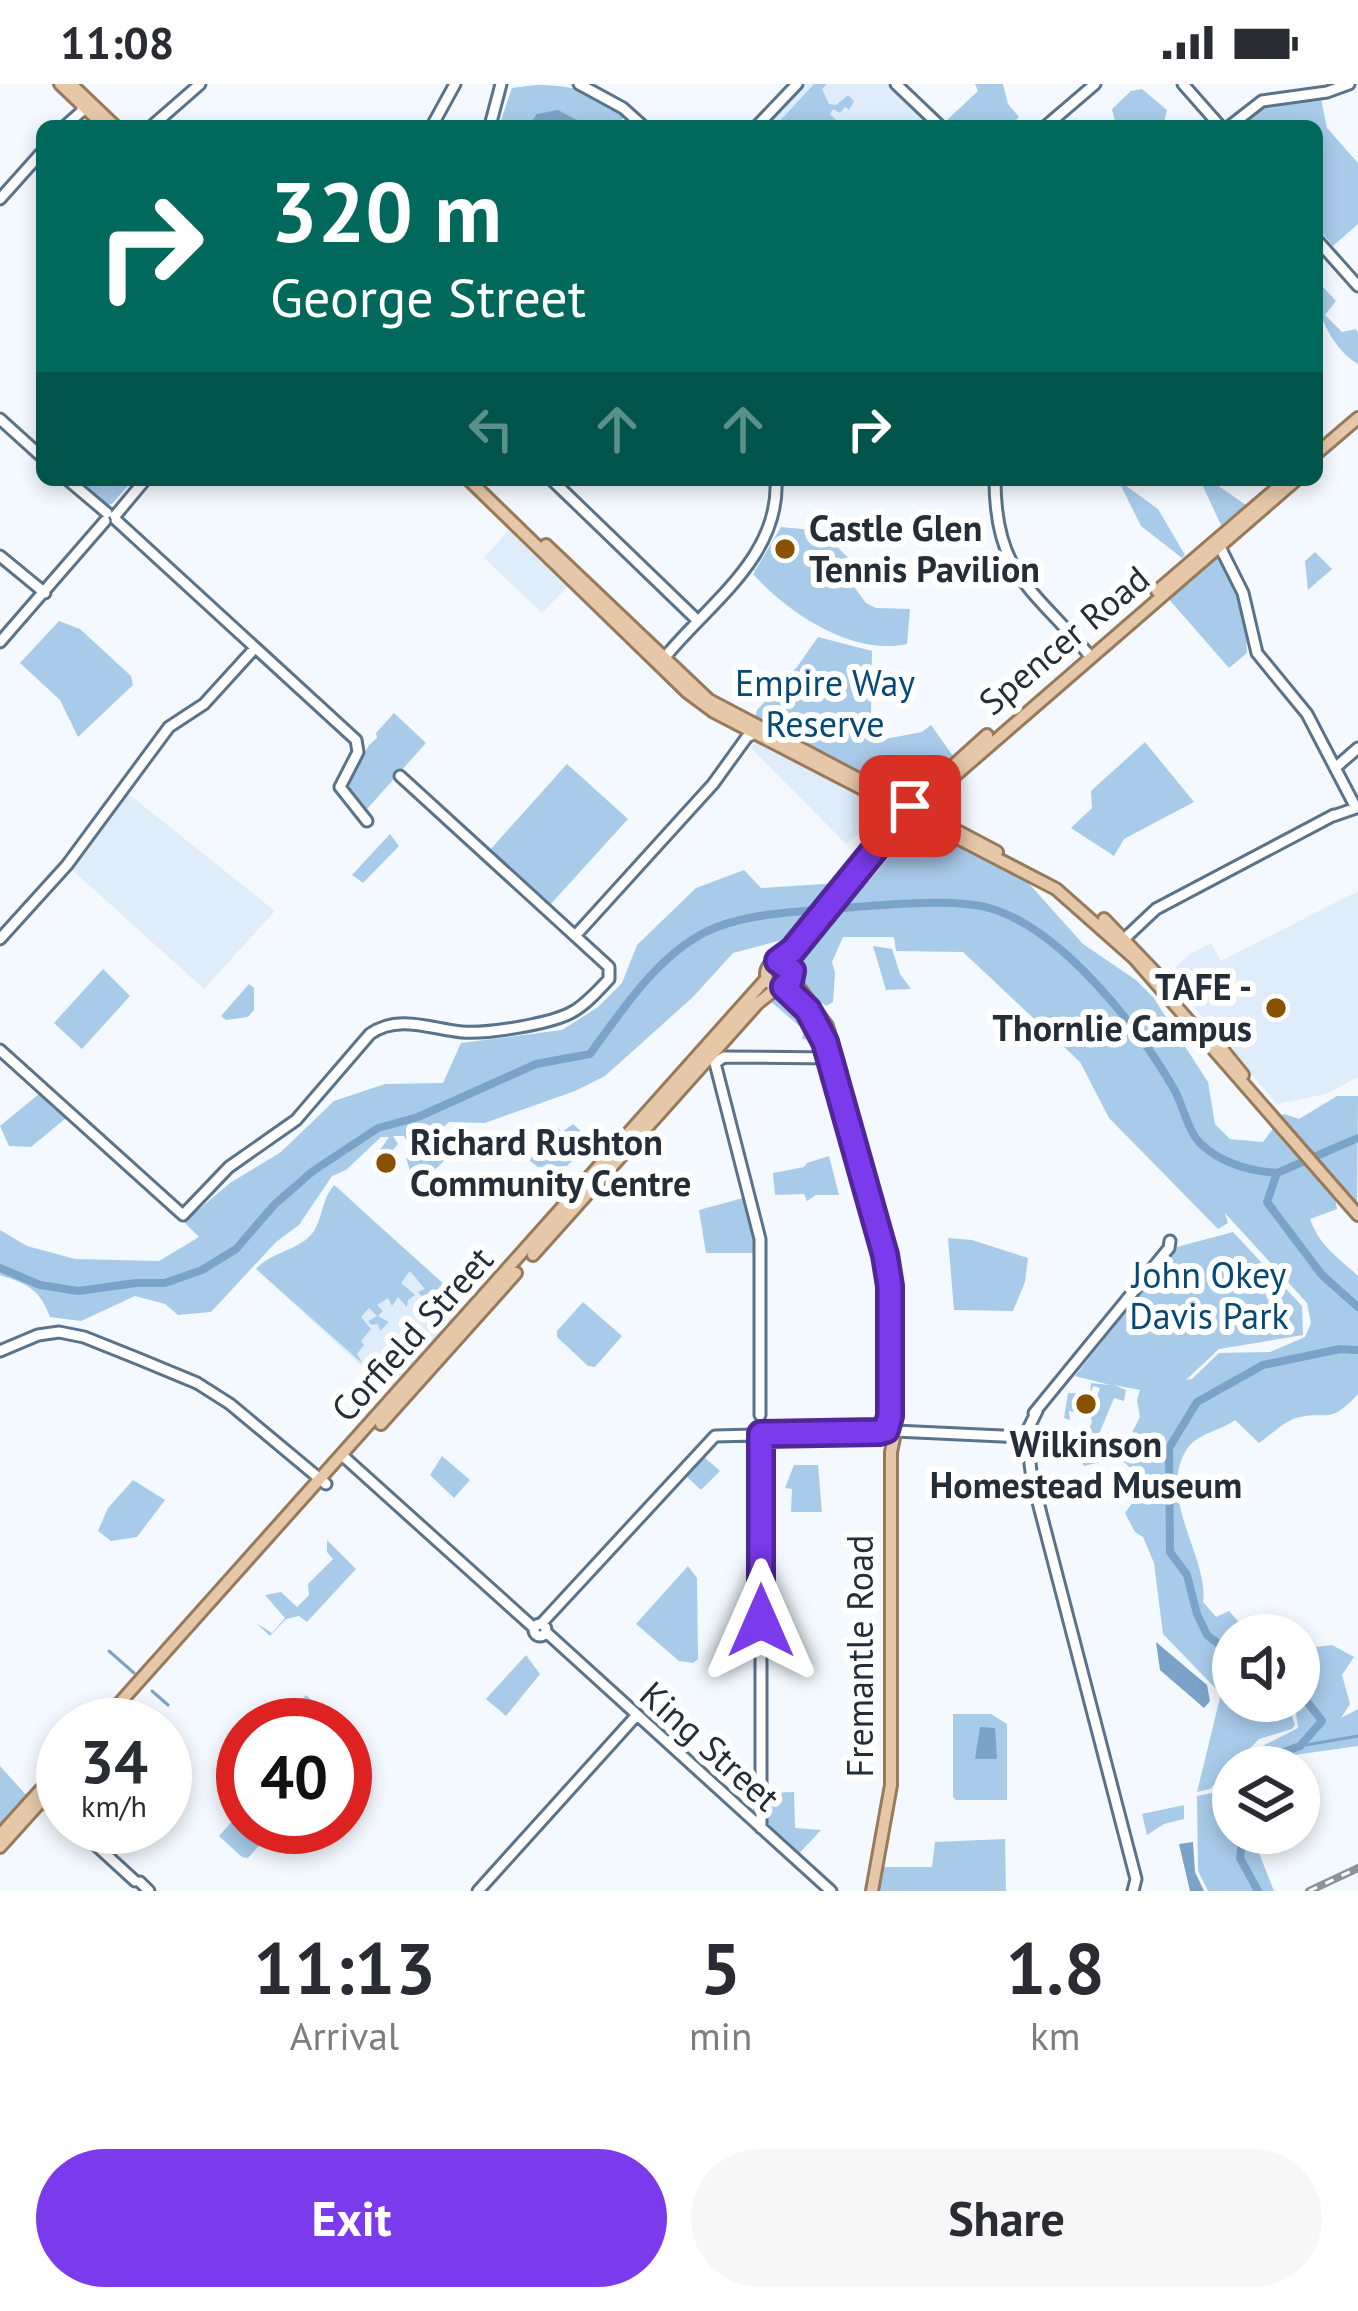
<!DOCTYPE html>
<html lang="en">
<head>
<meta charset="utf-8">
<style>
	body { margin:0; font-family:"PT Sans",sans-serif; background:#f7f7f7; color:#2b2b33; height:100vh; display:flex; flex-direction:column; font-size:45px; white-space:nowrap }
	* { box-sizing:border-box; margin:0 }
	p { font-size:39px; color:#7c7c81 }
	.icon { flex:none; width:66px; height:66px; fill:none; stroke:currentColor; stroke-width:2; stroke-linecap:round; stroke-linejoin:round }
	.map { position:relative; height:1807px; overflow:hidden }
	.drawer { display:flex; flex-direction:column; background:#fff; flex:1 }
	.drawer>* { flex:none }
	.banner { position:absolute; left:36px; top:36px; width:1287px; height:366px; border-radius:18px; box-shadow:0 6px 18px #0003; background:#00695c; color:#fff; overflow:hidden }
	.tools { position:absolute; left:1212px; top:1530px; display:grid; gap:24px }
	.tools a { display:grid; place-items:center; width:108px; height:108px; border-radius:50%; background:#fff; box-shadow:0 6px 18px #0003; font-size:60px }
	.speed { position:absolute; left:36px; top:1614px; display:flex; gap:24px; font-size:60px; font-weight:700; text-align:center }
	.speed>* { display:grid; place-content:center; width:156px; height:156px; border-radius:50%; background:#fff; box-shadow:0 6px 18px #0003; line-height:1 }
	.speed small { font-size:30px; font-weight:400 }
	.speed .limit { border:18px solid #d22; background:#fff; color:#111 }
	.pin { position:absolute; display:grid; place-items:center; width:102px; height:102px; color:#fff; margin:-51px; border-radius:24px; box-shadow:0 6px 18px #0006 }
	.me { position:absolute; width:132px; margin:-66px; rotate:0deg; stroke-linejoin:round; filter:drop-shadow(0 0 9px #0008) }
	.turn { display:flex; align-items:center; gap:42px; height:252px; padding:0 36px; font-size:54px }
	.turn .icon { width:156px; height:156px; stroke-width:2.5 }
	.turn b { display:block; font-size:84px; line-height:102px }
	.lanes { display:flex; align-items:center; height:114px; padding:0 36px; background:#0003; justify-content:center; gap:60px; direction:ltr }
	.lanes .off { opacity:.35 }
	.eta { display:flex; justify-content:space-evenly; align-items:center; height:204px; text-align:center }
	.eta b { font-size:72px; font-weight:800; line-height:84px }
	.cta { display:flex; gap:24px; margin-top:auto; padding:24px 36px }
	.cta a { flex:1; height:138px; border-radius:72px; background:#7c3aed; color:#fff; font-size:48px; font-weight:800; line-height:138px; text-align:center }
	.cta a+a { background:#f7f7f7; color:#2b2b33 }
	.status { display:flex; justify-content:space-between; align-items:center; height:84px; padding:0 60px; background:#fff; direction:ltr }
	.status svg { height:33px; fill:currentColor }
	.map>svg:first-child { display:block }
	.built { fill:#dfedfa }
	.green { fill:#a8cbea }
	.water { fill:#7ba3c7 }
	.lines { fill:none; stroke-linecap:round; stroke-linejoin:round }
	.stream { stroke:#7ba3c7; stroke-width:3 }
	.river { stroke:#7ba3c7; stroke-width:8 }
	.secondary-casing { stroke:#59738a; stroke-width:15 }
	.primary-casing { stroke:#977a5b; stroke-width:16 }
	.secondary { stroke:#fff; stroke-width:9 }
	.primary { stroke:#e6c8a8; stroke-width:10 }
	.rail-casing { stroke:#8a929a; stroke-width:8 }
	.rail { stroke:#fff; stroke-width:3; stroke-dasharray:9; stroke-linecap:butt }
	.route-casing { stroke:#51269a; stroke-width:30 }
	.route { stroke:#7c3aed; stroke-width:21 }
	.poi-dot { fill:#885200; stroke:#fff; stroke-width:4.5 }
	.labels { text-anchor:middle; stroke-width:12; stroke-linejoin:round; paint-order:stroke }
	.poi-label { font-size:36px; font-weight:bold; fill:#232e38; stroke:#fff; text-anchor:start }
	.street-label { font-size:36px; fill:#232e38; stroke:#fff }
	.park-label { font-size:36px; fill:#044977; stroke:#fff }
</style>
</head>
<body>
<div class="status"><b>11:08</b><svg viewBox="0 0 49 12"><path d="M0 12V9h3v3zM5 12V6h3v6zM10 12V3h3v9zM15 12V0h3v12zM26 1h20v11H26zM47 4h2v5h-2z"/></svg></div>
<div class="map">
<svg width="1358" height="1807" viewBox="0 0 1358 1807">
	<rect width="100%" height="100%" fill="#f3f9fe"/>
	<path class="built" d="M805,0h83l43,42h-166z
		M511,443l58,58 -27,28 -58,-55z
		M756,658l105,54 6,31 -21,17 -96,-97z
		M126,708l149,119 -71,78 -133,-120z
		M1358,807v186l-32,17 -49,10 -111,-129 25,-22 20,-10 10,18z
		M337,1102l130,125 -74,84 -134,-123 8,-10 45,-22z"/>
	<path class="green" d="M814,0h13l-5,5 7,15 7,1 12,-10 6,6 -5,9 -4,-3 -5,6 -7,-4 -3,5 12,12h-67z
		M975,0h28l5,20 11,13 -9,9h-59l-5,-5 32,-30z
		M536,1c34,0 64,6 88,32l-7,9h-118l13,-38z
		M1142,5l25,21 -4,16h-55l7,-5 -3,-12 19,-18z
		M1321,15l6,29 31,35v61l-25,22 -16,-19v-101h-77l21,-19z
		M1324,204l12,13 -11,14 17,17 14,-3 2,4v31c-23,-13 -41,-47 -41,-72z
		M73,396h60l-21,24 -10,2z
		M1118,396l40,29 27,46 -3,3 -41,-32z
		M1200,396h10l36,25 -25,20z
		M781,443l41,4 31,32 2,25 11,15 10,5 34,1 -3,35c-55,12 -119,-31 -154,-70z
		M1315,468l17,17 -24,21 -3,-29z
		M1215,472c26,25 31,63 32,97l-18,15 -62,-71z
		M59,537l21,8 51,47 2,9 -55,52 -18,-37 -40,-37z
		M818,553l54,14 -1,63 4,19 10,6 37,-7 9,-7 22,31 -47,37 -79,-35 -72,-40 2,-8 40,-43z
		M394,629l32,30 -59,66 -24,-21 26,-43 8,-7 -1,-5z
		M1145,658l49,60 -70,37 -10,17 -43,-28 21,-20 -1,-17z
		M567,680l61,55 -79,87 -60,-55z
		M919,743l104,50 60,67 53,36 17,17 55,85 7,42 15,15 33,3 11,-15 61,71 2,11 -27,10c10,28 28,38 48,57v118c-30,34 -33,14 -65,25 -11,5 -24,17 -34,24l-24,-23c-15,11 -37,13 -48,29 -31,48 22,108 16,153l13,15 13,-6 21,24h-17v66h44l15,15 3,9 -3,4 -33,10 -49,50 -13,3 24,-98 -58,-60 -9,-71 -11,-26 -8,-5 -10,-19 7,-10 24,-10 -32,-31 -1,-12 17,-33 -3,-17 3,-10 -26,-5 12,5 -2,11 -10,-3 -17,41 12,8 -8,15 -17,4 -7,-13 24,6 -1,-10 -8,-7 -20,9 13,-13 7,-16 -2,-7 10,-27 -7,-2 -3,10 -8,1 -3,16 -10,-2 1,9 -6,-2 4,-25 22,1 1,-11 19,2 -35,-9 102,-129 56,-15 69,74 1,29 -84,14 -33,31 6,-1 27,-26 51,-1 35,-15 6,-14 -4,-20 -82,-90 3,10 -10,6 -109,-111 -29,-56 -117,-110 -67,-1 -2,-14h-51l-11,25 3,11 -2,29 -7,4c-23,-18 -22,-22 -28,-49l15,-20 -23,1 -57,15 -40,44 -88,79 -30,15 -90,32 -36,-1 -15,14h-10l-2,9 22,16 -17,16h-15l-6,-19 7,-5 -9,-17h-11l5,8 -8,9 -10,-3 9,-13h-8l-35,33 -14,6 -33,49 -23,17 -65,70 -33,3 -13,-11 -30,-8 -54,25 -31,-4c-10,-28 -23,-33 -50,-42v-45l27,16 48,13 84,2 40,-24 -15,-15 46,-39 51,-31 53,-51 51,-17 58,-1 18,-40 101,-13 36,-23 24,-24 15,-38 59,-57 48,-18 17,18 108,-7 40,-48z
		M390,750l9,12 -36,37 -11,-8z
		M873,862l19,3 8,25 11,15 -25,1z
		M103,885l27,27 -48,53 -28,-26z
		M249,900l5,4v22l-6,7 -22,3 -5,-4z
		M776,907h11l-14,6 15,-3 15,16 18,41 -7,-11 -12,-1 2,-9 -35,-30z
		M39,1010l27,24 -35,29 -22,-1 -9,-20z
		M1337,1012h21l-1,106 -79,-84 6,-4 15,5z
		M573,1040l19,17 -25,25 -29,1 -8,-6 7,-23 21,-10 4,4z
		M829,1072l10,39h-23l-9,6 -3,-7 -29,1 -2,-22 31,-6 3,-4z
		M334,1101l112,101 -4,5 2,5 -13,12 -13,-16 7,-3 -15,-18 -9,12 14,12 -7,5 -1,7 -9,-10 -6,9 -4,-8 -11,7 6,6 -5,5 11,6 -9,9 -2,-7 -7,1 -3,-4 9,-5 -8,-8 -8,9 10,12 -10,12 3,4 -7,9 6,10 -107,-95c16,-18 44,-18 58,-38 9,-15 8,-32 20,-46z
		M747,1113l10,56h-51l-7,-43z
		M948,1154l24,2 56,18 -3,24 -12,29 -59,-1z
		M583,1218l39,34 -27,31 -7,-1 -31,-29v-6z
		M442,1372l28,24 -16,18 -24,-23z
		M704,1373l16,14 -19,19 -15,-14z
		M794,1381h24l4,47h-31l1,-23 -7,-1z
		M133,1396l32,20 -28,37 -26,4 -13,-10 10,-23z
		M327,1456l29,29 -49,53 -8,-6 -13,3 -16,17 -14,-13 16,10 13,-15 -20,-23 16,-3 16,15 12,-12 -1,-11 25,-25 -6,-7z
		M688,1482l9,12 1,81 -5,4 -14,-2 -43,-37z
		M1332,1561l22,12 -12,18 8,29 -9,14 17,-9v37l-71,10 -20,11h-28l14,-16 45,-23 -2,-15 -13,-12h16v-52z
		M526,1571l14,19 -34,42 -20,-17z
		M306,1611l18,16 -14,14h-6l-14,-13z
		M953,1630h38l16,10v76h-51l-3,-3z
		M0,1682l27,30 -27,30z
		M1233,1690v59h18l23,58h-66l-10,-20 -1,-75 15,-3z
		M794,1708l1,36 26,2 -27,29 -33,-31v-35z
		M1184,1721v14l-20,5 -17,11 -5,-21z
		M243,1725v18h21l6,6 -22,25 -6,-1 -23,-21z
		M1005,1755l1,52h-132l7,-24h51l3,-25z"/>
	<path class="water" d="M558,26l30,16h-60l9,-12z
		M1156,1558l51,43 3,16 -6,7 -44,-38z
		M980,1643l15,1 2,31h-22z
		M1193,1758l2,30 9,19h-14l-11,-47z"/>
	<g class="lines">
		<path class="stream" d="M109,1567l25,22
			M152,1607l16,14
			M1300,1662l58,-10"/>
		<path class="river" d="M1358,1054l-81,35 -10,29 55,73 36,32
			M0,1184l40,17 38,6 58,-8h29l37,-13 34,-21 39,-45 38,-33 65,-43 40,-11 118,-53 54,-10c33,-45 72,-106 127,-127 39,-15 86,-15 126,-19 38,-3 110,-10 146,0 72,20 149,119 185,181 9,16 14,44 28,56 21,19 48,26 75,28
			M1233,1571l-26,-20 -10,-21 -10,-39 -17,-23 -1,-104 28,-46 66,-37 77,-16 18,1
			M1260,1683l3,-7 37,-14 22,-25 -23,-30
			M1243,1749l-3,25 18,33"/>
		<defs>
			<path id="secondary" d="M579,0l44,24 20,18
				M896,0l44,42
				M1183,0l37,42
				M65,42l17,-15v-8
				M152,42l48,-42
				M432,42l23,-42
				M490,42l11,-42
				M757,42l40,-42
				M1046,42l49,-42
				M1230,42l32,-25 65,-9 22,-8
				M0,115l42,-47
				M1317,156l41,46
				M0,335l42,38
				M68,396l39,33
				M552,396l144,139
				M995,396c0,95 39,109 95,176
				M115,432l30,-36
				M116,436l240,220 2,12 -18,35 27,34
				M1217,457l26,52 14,60 50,61 49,94 -23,8
				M0,472l45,37
				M0,558l105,-121
				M661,578c44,-56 119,-103 115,-182
				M1335,684l23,-20
				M575,852l138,-152 34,-47 11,-5
				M0,855l67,-74 102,-138 35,-23 51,-56
				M1122,857l34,-32 178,-94
				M0,966l183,165 46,-48 67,-47 74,-86c28,-20 61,-5 92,-2 25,2 91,-8 112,-21 13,-8 24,-20 35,-32v-12l-209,-191
				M0,1267l38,-16 21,-3 25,5 55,22 58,24 33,21 96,80
				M1037,1327l-11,22 6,46 104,400 -3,12
				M1034,1329l135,-165 1,-7
				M760,1331v-176l-45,-176 9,-6 109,1
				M895,1347l131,6
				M343,1372l191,172
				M534 1546a6 6 0 1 1 12 0a6 6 0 1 1-12 0Z
				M541,1540l174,-188 113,-3 57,5
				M546,1548l285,259
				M38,1714l25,17
				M76,1743l59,54
				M761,1744v-394
				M140,1798l9,9
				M478,1807l158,-175"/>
			<path id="primary" d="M60,0l44,42
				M71,0l44,42
				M1317,369l41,-35
				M469,396l218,212 27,20 342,177 78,69 224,257
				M546,461l163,155 288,152
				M1157,507l127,-109
				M854,788l60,-71 73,-66
				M1104,835l66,69
				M766 890a13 13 0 1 1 26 0a13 13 0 1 1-26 0Z
				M791,884l9,-21 121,-142 375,-325
				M792,894l35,48 14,47
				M784,903l24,23 17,32 60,213 5,31v130l-4,13
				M1213,954l30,37
				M533,1171l225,-252 19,-15
				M381,1340l135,-151
				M886,1345l9,2 -3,8 -8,-3z
				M100,1641l666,-746
				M0,1751l63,-70
				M0,1763l63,-70
				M872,1807l19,-106v-333l3,-14"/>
		</defs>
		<use href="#secondary" class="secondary-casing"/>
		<use href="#primary" class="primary-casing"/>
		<use href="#secondary" class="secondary"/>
		<use href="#primary" class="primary"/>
		<defs>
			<path id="rail" d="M1309,1807l49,-23"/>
		</defs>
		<use href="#rail" class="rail-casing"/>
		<use href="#rail" class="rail"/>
	</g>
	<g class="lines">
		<defs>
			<path id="route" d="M761,1537v-187l118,-2 7,-2 4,-14v-130l-5,-31 -60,-213 -17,-32 -24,-23 6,-6 2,-10 -14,-10 15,-11 117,-144"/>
		</defs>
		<use href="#route" class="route-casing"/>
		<use href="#route" class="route"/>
	</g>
	<g class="poi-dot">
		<circle cx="785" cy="465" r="12"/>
		<circle cx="1276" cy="924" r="12"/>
		<circle cx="386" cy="1079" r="12"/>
		<circle cx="1086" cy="1320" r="12"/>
	</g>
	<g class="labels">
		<g class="poi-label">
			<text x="809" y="457">Castle Glen<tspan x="809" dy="41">Tennis Pavilion</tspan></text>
			<text x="1252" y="916" text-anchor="end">TAFE -<tspan x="1252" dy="41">Thornlie Campus</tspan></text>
			<text x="410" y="1071">Richard Rushton<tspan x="410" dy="41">Community Centre</tspan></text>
			<text x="1086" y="1373" text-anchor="middle">Wilkinson<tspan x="1086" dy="41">Homestead Museum</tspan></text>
		</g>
		<g class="street-label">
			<text transform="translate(1064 556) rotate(-40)" y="13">Spencer Road</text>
			<text transform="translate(412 1250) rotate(-48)" y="13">Corfield Street</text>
			<text transform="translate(860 1572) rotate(-90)" y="13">Fremantle Road</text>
			<text transform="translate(710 1662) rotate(42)" y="13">King Street</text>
		</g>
		<g class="park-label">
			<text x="825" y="612">Empire Way<tspan x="825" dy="41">Reserve</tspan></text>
			<text x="1209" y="1204">John Okey<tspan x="1209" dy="41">Davis Park</tspan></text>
		</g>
	</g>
</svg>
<div class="tools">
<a><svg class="icon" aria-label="sound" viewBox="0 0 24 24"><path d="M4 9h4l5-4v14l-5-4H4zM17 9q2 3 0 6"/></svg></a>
<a><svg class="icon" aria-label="layers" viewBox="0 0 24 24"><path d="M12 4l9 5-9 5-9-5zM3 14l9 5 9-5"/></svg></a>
</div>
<div class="speed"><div>34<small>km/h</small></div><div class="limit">40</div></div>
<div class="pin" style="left:910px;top:722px;background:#d93025"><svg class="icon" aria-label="arrive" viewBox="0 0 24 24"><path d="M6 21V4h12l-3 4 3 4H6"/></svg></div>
<svg class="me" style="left:761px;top:1537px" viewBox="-20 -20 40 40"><path d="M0-17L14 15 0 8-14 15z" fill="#7c3aed" stroke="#fff" stroke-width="4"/></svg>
<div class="banner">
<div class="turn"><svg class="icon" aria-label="right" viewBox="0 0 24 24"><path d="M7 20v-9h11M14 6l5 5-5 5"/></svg><div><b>320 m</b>George Street</div></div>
<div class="lanes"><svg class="icon off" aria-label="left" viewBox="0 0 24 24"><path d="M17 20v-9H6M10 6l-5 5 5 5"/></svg><svg class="icon off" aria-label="ahead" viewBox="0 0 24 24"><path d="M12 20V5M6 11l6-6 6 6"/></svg><svg class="icon off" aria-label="ahead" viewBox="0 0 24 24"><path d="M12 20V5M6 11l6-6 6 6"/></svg><svg class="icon" aria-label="right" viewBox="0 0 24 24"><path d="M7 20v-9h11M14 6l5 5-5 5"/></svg></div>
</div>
</div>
<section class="drawer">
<div class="eta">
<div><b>11:13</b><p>Arrival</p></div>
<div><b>5</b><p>min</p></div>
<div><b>1.8</b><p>km</p></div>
</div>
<div class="cta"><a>Exit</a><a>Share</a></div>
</section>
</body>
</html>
